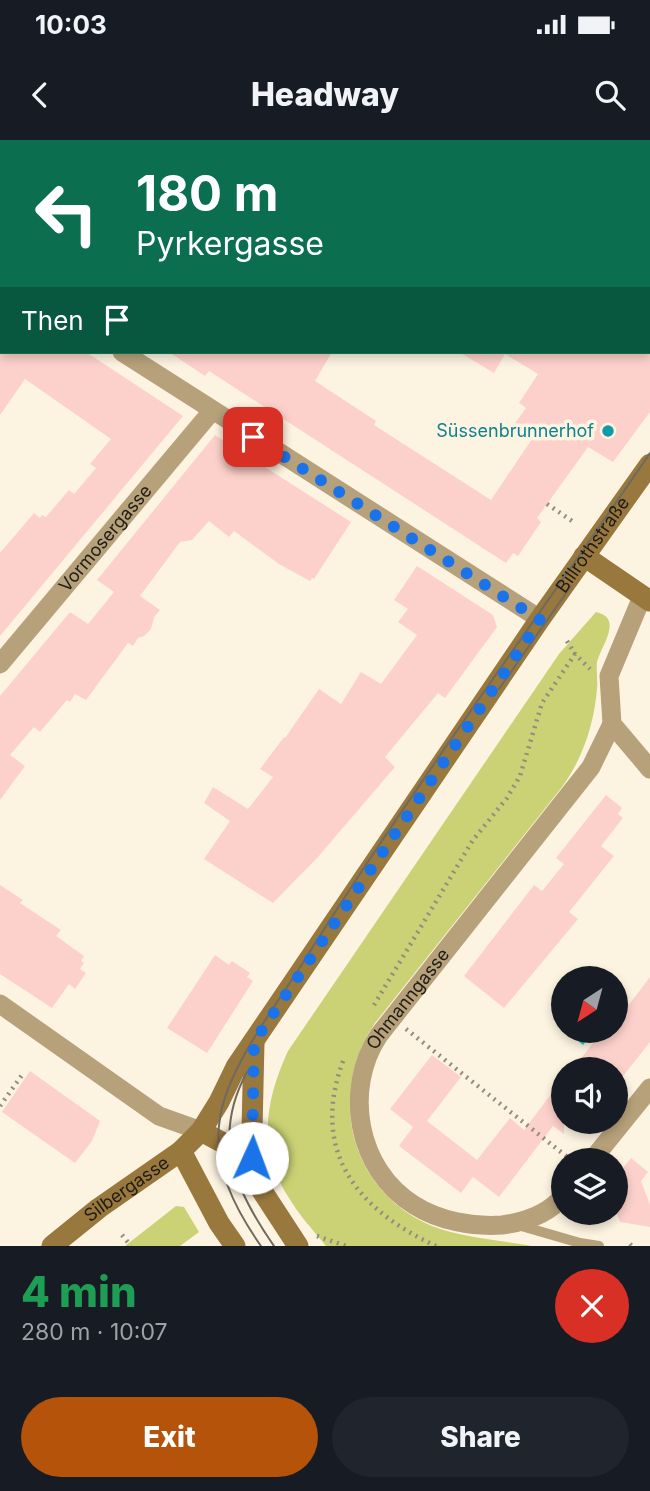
<!DOCTYPE html>
<html lang="en">
<head>
<meta charset="utf-8">
<style>
	body { margin:0; font-family:Inter,sans-serif; background:#20242c; color:#f1f3f6; height:100vh; display:flex; flex-direction:column; font-size:26px; white-space:nowrap }
	* { box-sizing:border-box; margin:0 }
	p { font-size:23px; color:#9ea1a6 }
	.icon { flex:none; width:38px; height:38px; fill:none; stroke:currentColor; stroke-width:2; stroke-linecap:round; stroke-linejoin:round }
	.map { position:relative; height:1106px; overflow:hidden }
	.sheet { display:flex; flex-direction:column; background:#171b24; flex:1 }
	.sheet>* { flex:none }
	.guide { position:absolute; left:0px; top:0px; width:651px; height:214px; box-shadow:0 4px 10px #0003; background:#0b6e4f; color:#fff; overflow:hidden }
	.needle { width:46px; rotate:216deg }
	.tools { position:absolute; left:551px; top:826px; display:grid; gap:14px }
	.tools a { display:grid; place-items:center; width:77px; height:77px; border-radius:50%; background:#171b24; box-shadow:0 4px 10px #0003; font-size:35px }
	.pin { position:absolute; display:grid; place-items:center; width:60px; height:60px; color:#fff; margin:-30px; border-radius:14px; box-shadow:0 4px 10px #0006 }
	.me { position:absolute; width:77px; margin:-38px; rotate:2deg; stroke-linejoin:round; filter:drop-shadow(0 0 5px #0008) }
	.turn { display:flex; align-items:center; gap:24px; height:147px; padding:0 21px; font-size:32px }
	.turn .icon { width:91px; height:91px; stroke-width:2.5 }
	.turn b { display:block; font-size:49px; line-height:60px }
	.then { display:flex; align-items:center; height:66px; padding:0 21px; background:#0003; gap:14px; font-size:26px }
	.round { display:grid; place-items:center; flex:none; width:74px; height:74px; border-radius:37px; background:#20242c }
	.headline { display:flex; align-items:center; justify-content:space-between; height:119px; padding:0 21px }
	h1 { font-size:42px; font-weight:800; line-height:52px; color:#1e9e55 }
	.action { display:flex; gap:14px; margin-top:auto; padding:14px 21px }
	.action a { flex:1; height:80px; border-radius:42px; background:#b45309; color:#fff; font-size:28px; font-weight:800; line-height:80px; text-align:center }
	.action a+a { background:#20242c; color:#f1f3f6 }
	.status { display:flex; justify-content:space-between; align-items:center; height:49px; padding:0 35px; background:#171b24; direction:ltr }
	.status svg { height:19px; fill:currentColor }
	header { display:flex; justify-content:space-between; align-items:center; height:91px; padding:0 21px; background:#171b24; font-size:32px; font-weight:800 }
	.map>svg:first-child { display:block }
	.green { fill:#cad275 }
	.water { fill:#1acdd2 }
	.building { fill:#fdd1cb }
	.lines { fill:none; stroke-linecap:round; stroke-linejoin:round }
	.path { stroke:#938c80; stroke-width:4.5; stroke-dasharray:2 5; stroke-linecap:butt }
	.lane { stroke:#b7a17b; stroke-width:10 }
	.street { stroke:#b7a17b; stroke-width:19 }
	.secondary { stroke:#98783d; stroke-width:21 }
	.tram { stroke:#6f695f; stroke-width:2 }
	.route { stroke:#1a73e8; stroke-width:12; stroke-dasharray:0 21.6 }
	.culture-dot { fill:#0f9aa8; stroke:#fdf3e1; stroke-width:2.5 }
	.labels { text-anchor:middle; stroke-width:7; stroke-linejoin:round; paint-order:stroke }
	.culture-label { font-size:18px; fill:#0d838f; stroke:#fdf3e1; text-anchor:end }
	.street-label { font-size:18px; fill:#201c16; stroke:#fdf3e1 }
</style>
</head>
<body>
<div class="status"><b>10:03</b><svg viewBox="0 0 49 12"><path d="M0 12V9h3v3zM5 12V6h3v6zM10 12V3h3v9zM15 12V0h3v12zM26 1h20v11H26zM47 4h2v5h-2z"/></svg></div>
<header><svg class="icon" aria-label="back" viewBox="0 0 24 24"><path d="M15 5l-7 7 7 7"/></svg>Headway<svg class="icon" aria-label="search" viewBox="0 0 24 24"><circle cx="10" cy="10" r="6"/><path d="M15 15l6 6"/></svg></header>
<div class="map">
<svg width="650" height="1106" viewBox="0 0 650 1106">
	<rect width="100%" height="100%" fill="#fdf3e1"/>
	<path class="green" d="M596,472c28,6 5,34 1,50 -1,9 1,18 0,27 -3,35 -14,69 -35,98l-187,236c-49,72 -25,169 57,203 31,12 68,14 100,20h-206c-13,-16 -27,-31 -37,-48 -32,-49 -24,-97 -1,-147l271,-397z
		M176,1066l8,1 15,25 -19,14h-55z"/>
	<path class="water" d="M566,891h29l-12,14z"/>
	<path class="building" d="M0,212h86l97,64 -183,220v-83l34,-40 6,5 2,-3 4,2 23,-27 5,4 22,-26 -6,-4 21,-25 -86,-60 -25,36z
		M169,212h163l-17,29 61,40 -2,4 117,75 43,-64 -19,-13 11,-15 -7,-5 19,-29 -33,-20 -11,19 -35,-21h191v60l-37,50 -25,-15 -51,71 4,4 -23,34 -5,-3 -7,10 -297,-192 -4,5z
		M215,295l136,87 -37,57 -2,-1 -2,3 -31,-17 -45,-33 -5,6 -20,-16 -17,19 -12,2 -40,54 20,14 -6,7 -3,12 -7,7 -6,2 -5,8 -5,-3 -42,57 -11,-6 -5,8 -3,-2 -27,32 -6,-5 -24,28 15,11 -25,34v-104l70,-84 18,12 26,-32 -17,-12z
		M417,426l76,49 4,12 -52,71 -7,-5 -53,64 10,10 -77,90 -45,46 -69,-44 26,-38 -26,-18 9,-16 35,22 25,-32 -13,-8 24,-32 1,1 34,-49 22,15 20,-32 20,12 36,-49 -19,-13 10,-13 -14,-9z
		M606,655l16,13 -4,6 5,4 -22,28 13,10 -45,56 9,7 -74,89 -40,-32 70,-91 8,6 22,-27 -8,-6z
		M0,745l23,15 -3,3 41,27 -5,6 28,20 -3,5 3,2 -4,6 6,4 -11,16 -6,-5 -17,24 -52,-34z
		M215,815l14,10 3,-4 18,12 -3,4 6,4 -46,72 -40,-25z
		M650,837v65l-34,43v-16h-43l29,-38h14v-26l8,6z
		M432,915l29,22 -34,44 50,39 33,-42 14,12 40,-53v57l-11,-8 -54,71 -26,-20 -12,16 -62,-47 14,-19 -23,-18z
		M30,931l70,50 -8,20 -17,22 -73,-51z
		M631,1018l17,14 -7,9 9,24v22l-30,-5 -4,-11v-34z"/>
	<g class="lines">
		<path class="path" d="M387,0l2,2
			M547,364l28,19
			M567,501l8,13
			M374,865l99,-165 34,-42 13,-22 22,-73 33,-49 15,15
			M406,889l165,131
			M343,921c-33,90 13,148 93,185
			M0,966l22,-31
			M122,1095l9,11
			M317,1096l29,10
			M630,1104l2,2"/>
		<path class="lane" d="M518,1085l62,18 19,3"/>
		<g class="street">
			<path d="M0,133l2,1"/>
			<path d="M122,212l418,267"/>
			<path d="M642,457l-33,79 3,48 38,45"/>
			<path id="s1" d="M0,524l212,-253"/>
			<path d="M0,864l159,112 42,15"/>
			<path d="M592,1020l58,-72"/>
			<path id="s2" d="M564,1055c-15,19 -39,27 -62,30 -29,2 -63,-4 -88,-20 -57,-35 -71,-116 -35,-170l212,-268 21,-43"/>
		</g>
		<g class="secondary">
			<path d="M584,416l66,45"/>
			<path d="M201,991l28,15 11,11 58,89"/>
			<path d="M181,1011l38,72 16,23"/>
			<path d="M251,1033l3,-131"/>
			<path id="s3" d="M52,1106l47,-38 82,-57 20,-20 18,-29 17,-35 304,-448 110,-155"/>
		</g>
		<path class="tram" d="M499,549l72,-103
			M247,932c-36,66 -12,118 27,174
			M261,1106c-26,-37 -49,-81 -41,-128 7,-49 57,-114 84,-157 109,-174 231,-339 346,-508"/>
	</g>
	<g class="lines">
		<path class="route" d="M252,1018l2,-116 286,-422 -287,-183"/>
	</g>
	<circle class="culture-dot" cx="608" cy="291" r="7"/>
	<g class="labels">
		<g class="culture-label">
			<text x="594" y="297">Süssenbrunnerhof</text>
		</g>
		<g class="street-label">
			<text dy="6" stroke="none"><textPath href="#s1" startOffset="164">Vormosergasse</textPath></text>
			<text dy="6" stroke="none"><textPath href="#s3" startOffset="894">Billrothstraße</textPath></text>
			<text dy="6" stroke="none"><textPath href="#s2" startOffset="401">Ohmanngasse</textPath></text>
			<text dy="6" stroke="none"><textPath href="#s3" startOffset="94">Silbergasse</textPath></text>
		</g>
	</g>
</svg>
<div class="tools">
<a><svg class="needle" viewBox="-14 -14 28 28"><path d="M0-13l5 13h-10z" fill="#e53935"/><path d="M0 13l5-13h-10z" fill="#9ea1a6"/></svg></a>
<a><svg class="icon" aria-label="sound" viewBox="0 0 24 24"><path d="M4 9h4l5-4v14l-5-4H4zM17 9q2 3 0 6"/></svg></a>
<a><svg class="icon" aria-label="layers" viewBox="0 0 24 24"><path d="M12 4l9 5-9 5-9-5zM3 14l9 5 9-5"/></svg></a>
</div>
<div class="pin" style="left:253px;top:297px;background:#d93025"><svg class="icon" aria-label="arrive" viewBox="0 0 24 24"><path d="M6 21V4h12l-3 4 3 4H6"/></svg></div>
<svg class="me" style="left:252px;top:1018px" viewBox="-20 -20 40 40"><circle r="19" fill="#fff"/><path d="M0-13L10 11 0 6-10 11z" fill="#1a73e8"/></svg>
<div class="guide">
<div class="turn"><svg class="icon" aria-label="left" viewBox="0 0 24 24"><path d="M17 20v-9H6M10 6l-5 5 5 5"/></svg><div><b>180 m</b>Pyrkergasse</div></div>
<div class="then">Then<svg class="icon" aria-label="arrive" viewBox="0 0 24 24"><path d="M6 21V4h12l-3 4 3 4H6"/></svg></div>
</div>
</div>
<section class="sheet">
<div class="headline"><div><h1>4 min</h1><p>280 m · 10:07</p></div><a class="round" style="background:#d93025;color:#fff"><svg class="icon" aria-label="close" viewBox="0 0 24 24"><path d="M6 6l12 12M18 6L6 18"/></svg></a></div>
<div class="action"><a>Exit</a><a>Share</a></div>
</section>
</body>
</html>
